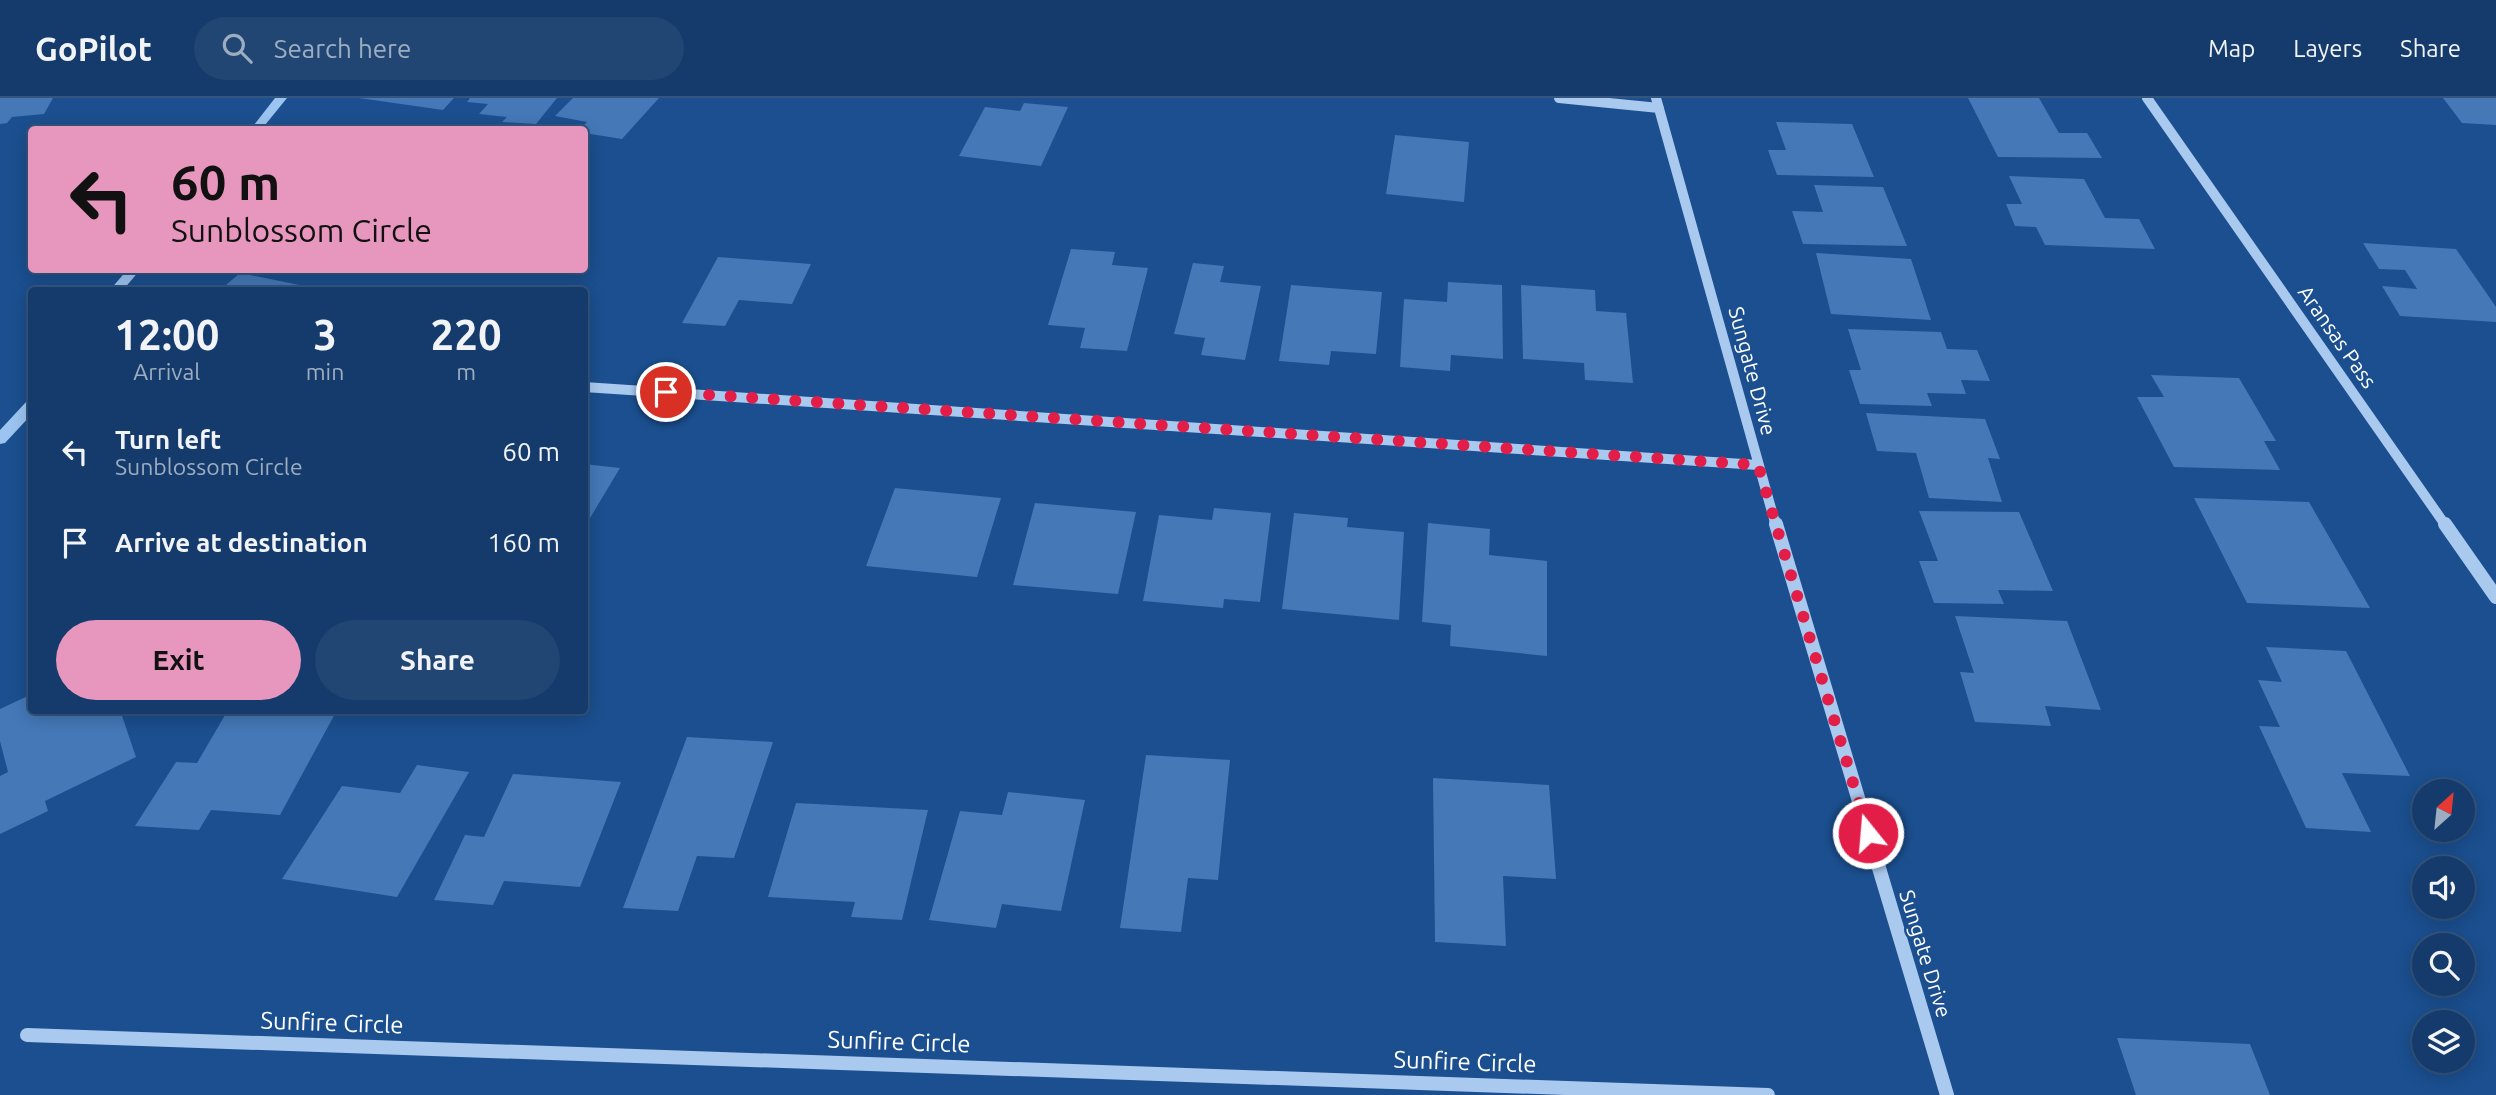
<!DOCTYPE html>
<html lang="en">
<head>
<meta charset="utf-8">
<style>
	body { margin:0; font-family:Ubuntu,sans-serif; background:#214673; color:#f1f3f6; height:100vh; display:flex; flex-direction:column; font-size:26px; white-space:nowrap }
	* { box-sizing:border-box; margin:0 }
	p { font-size:23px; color:#9dadc1 }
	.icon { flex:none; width:38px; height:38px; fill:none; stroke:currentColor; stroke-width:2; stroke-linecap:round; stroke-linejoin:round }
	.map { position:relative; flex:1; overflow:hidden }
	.drawer { position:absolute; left:28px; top:189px; width:560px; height:427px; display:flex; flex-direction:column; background:#143b6b; border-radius:7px; box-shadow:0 4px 18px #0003,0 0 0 2px #33557e }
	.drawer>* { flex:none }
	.banner { position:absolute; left:28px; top:28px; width:560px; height:147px; border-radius:7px; box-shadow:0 4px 18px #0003,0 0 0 2px #33557e; background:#e797bd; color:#111; overflow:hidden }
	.needle { width:46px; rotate:27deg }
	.tools { position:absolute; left:2412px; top:681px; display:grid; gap:14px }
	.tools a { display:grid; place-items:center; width:63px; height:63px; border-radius:50%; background:#143b6b; box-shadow:0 4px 18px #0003,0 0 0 2px #33557e; font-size:35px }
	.pin { position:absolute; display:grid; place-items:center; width:60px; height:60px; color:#fff; margin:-30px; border:4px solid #fff; border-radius:50%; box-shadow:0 2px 7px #0007 }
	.me { position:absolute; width:77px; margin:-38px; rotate:343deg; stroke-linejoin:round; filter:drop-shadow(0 0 5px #0008) }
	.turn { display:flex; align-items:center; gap:24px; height:147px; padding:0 28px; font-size:32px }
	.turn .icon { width:91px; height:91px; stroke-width:2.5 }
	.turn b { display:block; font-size:49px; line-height:60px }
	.eta { display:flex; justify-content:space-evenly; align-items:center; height:119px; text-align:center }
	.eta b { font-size:42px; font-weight:600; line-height:49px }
	.action { display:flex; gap:14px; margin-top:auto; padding:14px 28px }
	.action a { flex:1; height:80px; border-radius:42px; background:#e797bd; color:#111; font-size:28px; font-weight:600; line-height:80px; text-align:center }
	.action a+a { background:#214673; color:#f1f3f6 }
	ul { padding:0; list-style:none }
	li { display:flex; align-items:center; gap:21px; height:91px; padding:0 28px }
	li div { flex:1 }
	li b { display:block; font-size:26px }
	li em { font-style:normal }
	header { display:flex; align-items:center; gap:42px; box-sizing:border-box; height:98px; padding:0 35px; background:#143b6b; border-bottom:2px solid #33557e }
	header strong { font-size:33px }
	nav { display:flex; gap:38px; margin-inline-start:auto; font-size:24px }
	.search { width:490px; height:63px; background:#214673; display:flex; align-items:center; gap:18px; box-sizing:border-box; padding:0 24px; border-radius:38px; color:#9dadc1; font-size:26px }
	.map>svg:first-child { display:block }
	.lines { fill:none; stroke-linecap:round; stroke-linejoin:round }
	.stream { fill:#9cc4f0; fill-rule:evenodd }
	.building { fill:#4478b7 }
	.minor-far1 { stroke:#a9c9ee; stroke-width:10 }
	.minor { stroke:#a9c9ee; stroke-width:14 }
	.route { stroke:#e11d48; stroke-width:12; stroke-dasharray:0 21.6 }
	.labels { text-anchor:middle; stroke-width:5; stroke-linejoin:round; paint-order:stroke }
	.street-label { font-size:21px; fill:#fff; stroke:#1b4f8f }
	.near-street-label { font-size:24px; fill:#fff; stroke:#1b4f8f }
</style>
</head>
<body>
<header>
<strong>GoPilot</strong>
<div class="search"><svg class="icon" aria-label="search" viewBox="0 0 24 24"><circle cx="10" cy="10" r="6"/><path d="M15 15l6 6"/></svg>Search here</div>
<nav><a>Map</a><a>Layers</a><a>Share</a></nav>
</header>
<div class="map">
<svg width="2496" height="997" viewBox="0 0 2496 997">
	<rect width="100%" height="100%" fill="#1b4f8f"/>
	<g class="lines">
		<path class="stream" d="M275,0h12l-26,32h-11z
			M127,172h13l-17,20h-13z
			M32,301v15l-27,29 -5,1v-14l27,-29z"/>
	</g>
	<path class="building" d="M0,0h53l-9,16 -32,3 -5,6 -7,1z
		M359,0h95l-11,12z
		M470,0h87l-21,26 -34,-2 5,-5 -28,-3 9,-10 -21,-2z
		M573,0h86l-37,41 -38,-6v-3h-5l8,-8 -32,-6z
		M1968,0h71l20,35h28l15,25 -104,-1z
		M2443,0h53v27l-34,-2z
		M1024,5l44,4 -27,59 -82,-10 26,-49 35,4z
		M1776,24l76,2 22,53 -97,-2 -9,-25h18z
		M1395,37l74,7 -5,60 -78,-8z
		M2009,78l75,3 21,39 34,1 16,30 -110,-4 -9,-18 -21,-1 -9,-22h16z
		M1814,87l69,2 24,59 -104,-2 -11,-33 31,1z
		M2363,145l93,6 40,58v15l-96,-6 -18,-30 35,3 -12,-19 -26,-1z
		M1071,151l44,3 -3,13 36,3 -21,83 -47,-3 5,-20 -37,-3z
		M1816,155l95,6 20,61 -100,-6z
		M718,159l93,7 -19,40 -53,-4 -14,26 -43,-3z
		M1193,165l31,3 -4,16 41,4 -16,74 -44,-5 4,-17 -31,-4z
		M240,175l79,16 -1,1h-98z
		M1448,184l54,3 1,74 -52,-4 -1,16 -50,-4 4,-68 43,3z
		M1291,187l91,7 -6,62 -45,-3 -2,14 -50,-4z
		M1521,187l74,5 1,21 30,2 7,70 -48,-3 -1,-17 -61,-4z
		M1848,231l93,3 6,17 30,1 13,31 -29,-1 5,14 -39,-1 5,13 -72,-2 -11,-34h12z
		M2151,277l88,3 37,63h-12l16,29 -106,-3 -37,-70h27z
		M1866,315l119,6 15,40 -12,-1 14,44 -73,-4 -13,-45 -39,-2z
		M584,366l36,4 -36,60z
		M895,390l106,10 -24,79 -111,-11z
		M2194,400l115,4 61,106 -123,-5z
		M1035,405l101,9 -18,82 -105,-9z
		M1214,410l57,5 -11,89 -36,-3 -1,9 -80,-7 16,-86 53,5z
		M1919,413l100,1 34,79 -55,-1 6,14 -70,-1 -15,-42h19z
		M1294,415l54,5 -1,9 57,5 -5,88 -117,-11z
		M1428,425l62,6 -1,26 58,6v95l-97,-10 1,-21 -29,-3z
		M1955,518l112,5 34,89 -56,-4 6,20 -76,-4 -15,-50 14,1z
		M2266,549l80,4 64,125 -68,-3 29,59 -65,-4 -47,-102 21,1 -22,-47 24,2z
		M32,596v16h88l16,47 -91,44 3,10 -48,23v-58l8,-4 -8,-31v-32z
		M228,612l108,2 -56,103 -69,-5 -12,20 -64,-4 41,-64 21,1z
		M687,639l86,5 -39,116 -37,-2 -19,55 -55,-3z
		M1146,657l84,5 -12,120 -30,-2 -7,54 -61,-4z
		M417,667l52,7 -72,125 -115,-18 60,-93 58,7z
		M513,676l108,8 -41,105 -76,-6 -11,24 -59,-5 31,-65 19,2z
		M1433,680l116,7 7,94 -53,-3 3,70 -71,-4z
		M1008,694l77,8 -24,111 -59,-7 -6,24 -67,-8 31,-109 42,4z
		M796,705l132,7 -26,110 -51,-3 4,-15 -87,-5z
		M2117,940l133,6 20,51h-134z"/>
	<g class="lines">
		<path class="minor-far1" d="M1559,0l100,10
			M1656,0l120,428
			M2147,0l299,428
			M584,289l1174,78"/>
		<path class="minor" d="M1776,426l171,571
			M2445,426l51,73
			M27,937l1741,60"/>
	</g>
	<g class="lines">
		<path class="route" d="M666,294l1092,73 110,368"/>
	</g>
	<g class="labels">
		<g class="street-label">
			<text transform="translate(2337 239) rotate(55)" y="7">Aransas Pass</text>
			<text transform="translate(1752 273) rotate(75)" y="7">Sungate Drive</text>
			<text transform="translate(1925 856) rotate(73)" y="7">Sungate Drive</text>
		</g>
		<g class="near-street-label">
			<text transform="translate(332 925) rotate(2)" y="8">Sunfire Circle</text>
			<text transform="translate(899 944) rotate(2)" y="8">Sunfire Circle</text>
			<text transform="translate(1465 964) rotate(2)" y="8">Sunfire Circle</text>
		</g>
	</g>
</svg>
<div class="tools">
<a><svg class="needle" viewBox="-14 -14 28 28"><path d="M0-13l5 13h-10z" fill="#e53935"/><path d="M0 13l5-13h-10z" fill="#9dadc1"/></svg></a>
<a><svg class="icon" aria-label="sound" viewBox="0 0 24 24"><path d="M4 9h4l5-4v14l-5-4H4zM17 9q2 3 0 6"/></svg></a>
<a><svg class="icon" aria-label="search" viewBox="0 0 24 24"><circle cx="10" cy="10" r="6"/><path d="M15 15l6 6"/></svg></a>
<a><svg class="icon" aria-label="layers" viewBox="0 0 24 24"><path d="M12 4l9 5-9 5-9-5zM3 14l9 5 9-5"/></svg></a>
</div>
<div class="pin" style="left:666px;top:294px;background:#d93025"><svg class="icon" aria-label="arrive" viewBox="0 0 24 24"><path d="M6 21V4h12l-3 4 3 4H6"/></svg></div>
<svg class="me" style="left:1868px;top:735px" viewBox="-20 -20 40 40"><circle r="17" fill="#e11d48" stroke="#fff" stroke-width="3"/><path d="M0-11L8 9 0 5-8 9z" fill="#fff"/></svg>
<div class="banner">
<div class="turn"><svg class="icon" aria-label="left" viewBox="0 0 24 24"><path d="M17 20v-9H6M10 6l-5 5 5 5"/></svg><div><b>60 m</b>Sunblossom Circle</div></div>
</div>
<section class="drawer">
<div class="eta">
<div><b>12:00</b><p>Arrival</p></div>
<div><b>3</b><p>min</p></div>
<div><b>220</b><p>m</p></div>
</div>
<ul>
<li><svg class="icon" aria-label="left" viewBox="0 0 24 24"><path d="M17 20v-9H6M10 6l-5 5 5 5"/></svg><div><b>Turn left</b><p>Sunblossom Circle</p></div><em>60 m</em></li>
<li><svg class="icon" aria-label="arrive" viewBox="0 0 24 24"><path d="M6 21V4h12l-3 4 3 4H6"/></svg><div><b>Arrive at destination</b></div><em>160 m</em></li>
</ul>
<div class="action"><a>Exit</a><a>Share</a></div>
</section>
</div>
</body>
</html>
